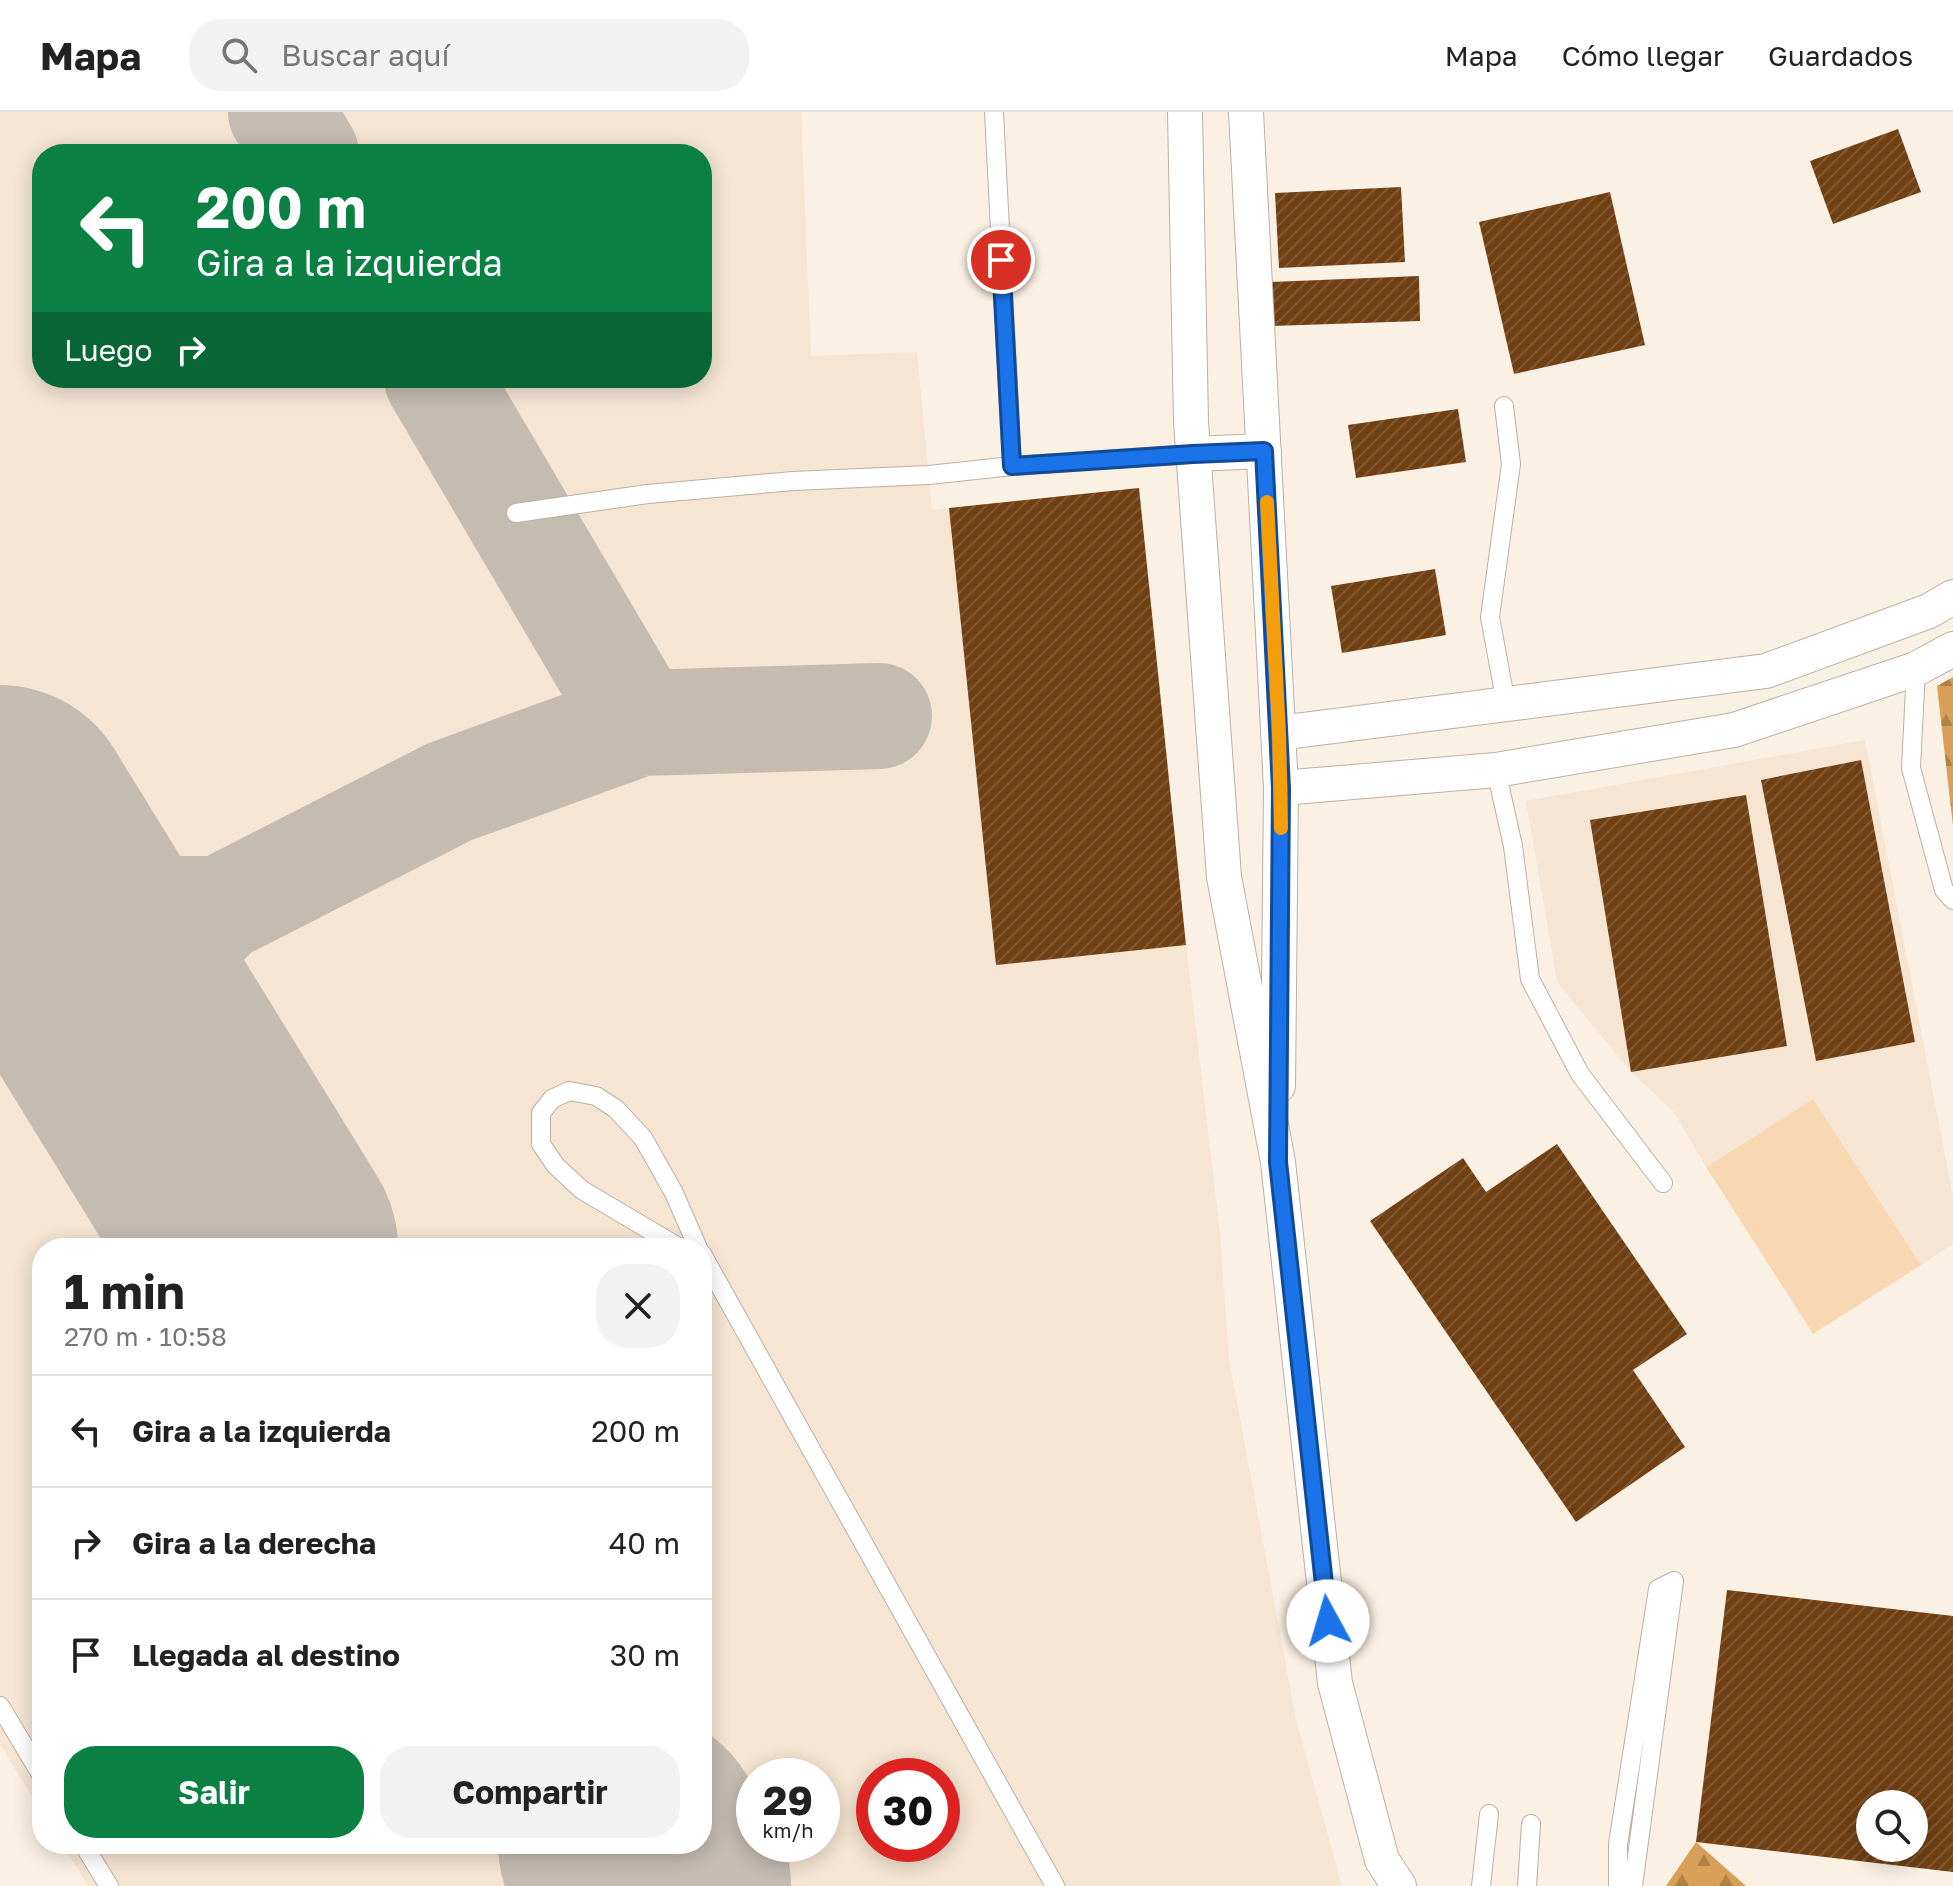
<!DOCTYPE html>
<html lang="es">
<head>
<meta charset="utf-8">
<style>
	body { margin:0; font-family:"Golos Text",sans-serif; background:#f2f2f2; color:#222; height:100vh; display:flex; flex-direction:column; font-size:30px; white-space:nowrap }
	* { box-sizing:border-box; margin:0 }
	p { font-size:26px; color:#767676 }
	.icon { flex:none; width:44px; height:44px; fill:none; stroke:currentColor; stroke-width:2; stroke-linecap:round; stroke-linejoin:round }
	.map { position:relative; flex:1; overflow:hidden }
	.sheet { position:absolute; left:32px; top:1126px; width:680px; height:616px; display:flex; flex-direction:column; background:#fff; border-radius:32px; box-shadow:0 4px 20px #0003 }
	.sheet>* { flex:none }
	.hud { position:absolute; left:32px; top:32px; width:680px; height:244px; border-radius:32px; box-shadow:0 4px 20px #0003; background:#0b8043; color:#fff; overflow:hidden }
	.fabs { position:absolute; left:1856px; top:1678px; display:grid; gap:16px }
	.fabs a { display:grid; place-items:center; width:72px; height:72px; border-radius:50%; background:#fff; box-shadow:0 4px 20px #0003; font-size:40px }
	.speed { position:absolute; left:736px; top:1646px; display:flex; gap:16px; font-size:40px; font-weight:700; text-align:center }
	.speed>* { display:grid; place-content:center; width:104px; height:104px; border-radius:50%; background:#fff; box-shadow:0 4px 20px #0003; line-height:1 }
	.speed small { font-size:20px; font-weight:400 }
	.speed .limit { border:12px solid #d22; background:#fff; color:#111 }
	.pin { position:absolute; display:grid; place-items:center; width:68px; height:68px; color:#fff; margin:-34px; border:4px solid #fff; border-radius:50%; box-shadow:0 2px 8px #0007 }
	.me { position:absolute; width:88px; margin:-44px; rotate:354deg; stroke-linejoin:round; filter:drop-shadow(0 0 6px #0008) }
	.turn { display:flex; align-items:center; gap:28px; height:168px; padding:0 32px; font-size:36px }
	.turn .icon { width:104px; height:104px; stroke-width:2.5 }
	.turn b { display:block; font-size:56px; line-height:68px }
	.then { display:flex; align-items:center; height:76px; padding:0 32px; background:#0003; gap:16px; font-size:30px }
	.round { display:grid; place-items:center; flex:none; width:84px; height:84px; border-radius:32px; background:#f2f2f2 }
	.headline { display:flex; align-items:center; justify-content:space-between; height:136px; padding:0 32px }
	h1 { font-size:48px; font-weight:700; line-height:60px }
	.primary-button { display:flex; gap:16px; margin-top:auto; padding:16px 32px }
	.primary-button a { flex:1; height:92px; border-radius:32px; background:#0b8043; color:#fff; font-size:32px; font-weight:700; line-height:92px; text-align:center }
	.primary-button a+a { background:#f2f2f2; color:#222 }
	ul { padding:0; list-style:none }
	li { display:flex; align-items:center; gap:24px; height:112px; padding:0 32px; border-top:2px solid #e0e0e0 }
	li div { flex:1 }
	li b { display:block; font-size:30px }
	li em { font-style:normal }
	header { display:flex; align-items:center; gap:48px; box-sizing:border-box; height:112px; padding:0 40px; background:#fff; border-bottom:2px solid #e0e0e0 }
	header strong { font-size:38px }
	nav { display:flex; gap:44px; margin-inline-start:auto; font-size:28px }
	.search { width:560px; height:72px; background:#f2f2f2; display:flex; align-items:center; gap:20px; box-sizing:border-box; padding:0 28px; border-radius:32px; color:#767676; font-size:30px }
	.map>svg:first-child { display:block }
	.built { fill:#f5e5d2; fill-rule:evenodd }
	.forest { fill:url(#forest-firs) }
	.green { fill:#f8d8b2 }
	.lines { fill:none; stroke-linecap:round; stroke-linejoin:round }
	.taxiway { stroke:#c4bbb1; stroke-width:106 }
	.runway { stroke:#c4bbb1; stroke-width:268 }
	.building { fill:url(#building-hatch); fill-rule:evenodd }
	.service-casing { stroke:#bab0a4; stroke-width:20 }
	.minor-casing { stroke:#bab0a4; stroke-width:36 }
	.service { stroke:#fff; stroke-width:18 }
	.minor { stroke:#fff; stroke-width:34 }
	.route-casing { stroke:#114b97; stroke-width:20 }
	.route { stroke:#1a73e8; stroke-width:14 }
	.slow { stroke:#f59e0b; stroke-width:14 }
</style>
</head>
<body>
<header>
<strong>Mapa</strong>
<div class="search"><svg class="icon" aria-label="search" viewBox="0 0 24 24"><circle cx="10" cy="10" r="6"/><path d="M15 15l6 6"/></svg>Buscar aquí</div>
<nav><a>Mapa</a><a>Cómo llegar</a><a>Guardados</a></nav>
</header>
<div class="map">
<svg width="1953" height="1774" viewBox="0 0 1953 1774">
	<defs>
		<pattern id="forest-firs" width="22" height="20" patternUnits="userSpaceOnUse" patternTransform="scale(2)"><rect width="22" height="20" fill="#d79f57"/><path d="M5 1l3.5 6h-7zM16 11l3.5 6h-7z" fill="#af8248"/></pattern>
		<pattern id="building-hatch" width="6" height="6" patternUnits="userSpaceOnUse" patternTransform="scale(2)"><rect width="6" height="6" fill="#703f12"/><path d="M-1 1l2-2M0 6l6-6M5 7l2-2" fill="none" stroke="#805935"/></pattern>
	</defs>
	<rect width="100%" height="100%" fill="#fbf0e4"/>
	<path class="built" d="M0,0h801l10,244 106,-4 15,158 207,-22 47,457 34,288 9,126 67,361 46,166h-1254l-26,-42h640v-596h-660v565l-42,-69zM42,42h660v224h-660zM754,1664h68v68h-68zM874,1664h68v68h-68z
		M1865,628l88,457v47l-32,21 -108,-166 -107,68 -32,-55 -43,-40 -74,-90 -31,-181z"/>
	<path class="forest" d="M1953,565v149l-16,-140z
		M1696,1730l50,44h-80z"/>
	<path class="green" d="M1813,987l108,166 -108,69 -107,-167z"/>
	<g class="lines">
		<path class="taxiway" d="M281,0l25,42
			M437,266l203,345
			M34,763l62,27 58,7h66l-37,36 -20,54 -6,75
			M220,797l229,-117 191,-69 239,-7"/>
		<path class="runway" d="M0,707l264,429
			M632,1732l25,42"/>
	</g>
	<path class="building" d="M1898,17l23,63 -88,32 -23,-63z
		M1401,75l4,75 -126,6 -4,-75z
		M1610,80l35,153 -131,29 -35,-152z
		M1419,164l1,45 -148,5 -1,-44z
		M1458,297l8,53 -110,16 -8,-53z
		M1139,376l47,457 -190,20 -47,-457z
		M1435,457l11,66 -104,18 -11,-67z
		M1861,648l54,282 -99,19 -55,-281z
		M1746,683l41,251 -156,26 -41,-252z
		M1557,1032l130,190 -54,36 52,77 -109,75 -206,-301 93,-63 23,34z
		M1727,1478l226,26v256l-257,-30zM1870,1692h44v44h-44z"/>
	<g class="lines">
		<defs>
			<path id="service" d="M994,0l18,354
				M1504,294l7,58 -21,153 16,87
				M516,401l132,-19 145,-13 136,-6 83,-9 181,-12
				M1916,557l-5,99 33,122 9,10
				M1496,658l17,76 17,133 50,95 83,109
				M680,1136l-98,-58 -26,-24 -15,-22v-31l11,-14 17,-8 27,5 20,13 27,29 31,55 24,55
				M702,1142l353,632
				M0,1594l42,70
				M83,1732l26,42
				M1481,1774l8,-72
				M1527,1774l4,-62
				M1618,1774v-42l40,-255 16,-8
				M1633,1774l41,-305"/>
			<path id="minor" d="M1185,0l6,310 33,455 54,285 57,521 47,177 17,26
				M1246,0l35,676 -3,298
				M1193,342l71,-3
				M1279,621l487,-62 163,-60 24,-14
				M1281,676l215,-18 238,-40 182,-61 37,-20"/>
		</defs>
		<use href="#service" class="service-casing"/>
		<use href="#minor" class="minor-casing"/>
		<use href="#service" class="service"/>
		<use href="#minor" class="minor"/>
	</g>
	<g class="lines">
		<defs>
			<path id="route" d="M1001,148l11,206 181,-12 71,-3 17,337 -3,374 50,459"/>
		</defs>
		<use href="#route" class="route-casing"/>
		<use href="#route" class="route"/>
		<path class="slow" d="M1267,390l12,231 2,95"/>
	</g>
</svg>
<div class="fabs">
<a><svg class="icon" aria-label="search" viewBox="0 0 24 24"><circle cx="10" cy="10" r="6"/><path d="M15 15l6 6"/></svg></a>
</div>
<div class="speed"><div>29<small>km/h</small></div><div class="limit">30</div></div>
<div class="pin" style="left:1001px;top:148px;background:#d93025"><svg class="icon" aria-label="arrive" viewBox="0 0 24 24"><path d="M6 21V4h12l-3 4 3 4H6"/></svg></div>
<svg class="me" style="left:1328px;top:1509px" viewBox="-20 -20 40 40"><circle r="19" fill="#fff"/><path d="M0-13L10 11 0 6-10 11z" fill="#1a73e8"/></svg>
<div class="hud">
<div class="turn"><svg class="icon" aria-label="left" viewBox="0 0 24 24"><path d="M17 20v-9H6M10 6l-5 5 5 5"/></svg><div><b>200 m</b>Gira a la izquierda</div></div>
<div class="then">Luego<svg class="icon" aria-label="right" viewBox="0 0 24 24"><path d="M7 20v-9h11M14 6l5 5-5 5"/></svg></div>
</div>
<section class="sheet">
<div class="headline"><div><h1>1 min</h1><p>270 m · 10:58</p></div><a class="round"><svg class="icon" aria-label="close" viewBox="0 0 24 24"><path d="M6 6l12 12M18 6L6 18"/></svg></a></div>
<ul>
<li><svg class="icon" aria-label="left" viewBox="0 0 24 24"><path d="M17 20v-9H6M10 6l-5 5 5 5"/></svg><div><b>Gira a la izquierda</b></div><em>200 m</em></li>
<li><svg class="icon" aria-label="right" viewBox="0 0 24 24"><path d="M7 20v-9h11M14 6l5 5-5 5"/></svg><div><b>Gira a la derecha</b></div><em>40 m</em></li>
<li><svg class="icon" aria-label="arrive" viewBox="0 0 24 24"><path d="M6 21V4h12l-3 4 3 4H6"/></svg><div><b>Llegada al destino</b></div><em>30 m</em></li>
</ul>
<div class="primary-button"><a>Salir</a><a>Compartir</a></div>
</section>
</div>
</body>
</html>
